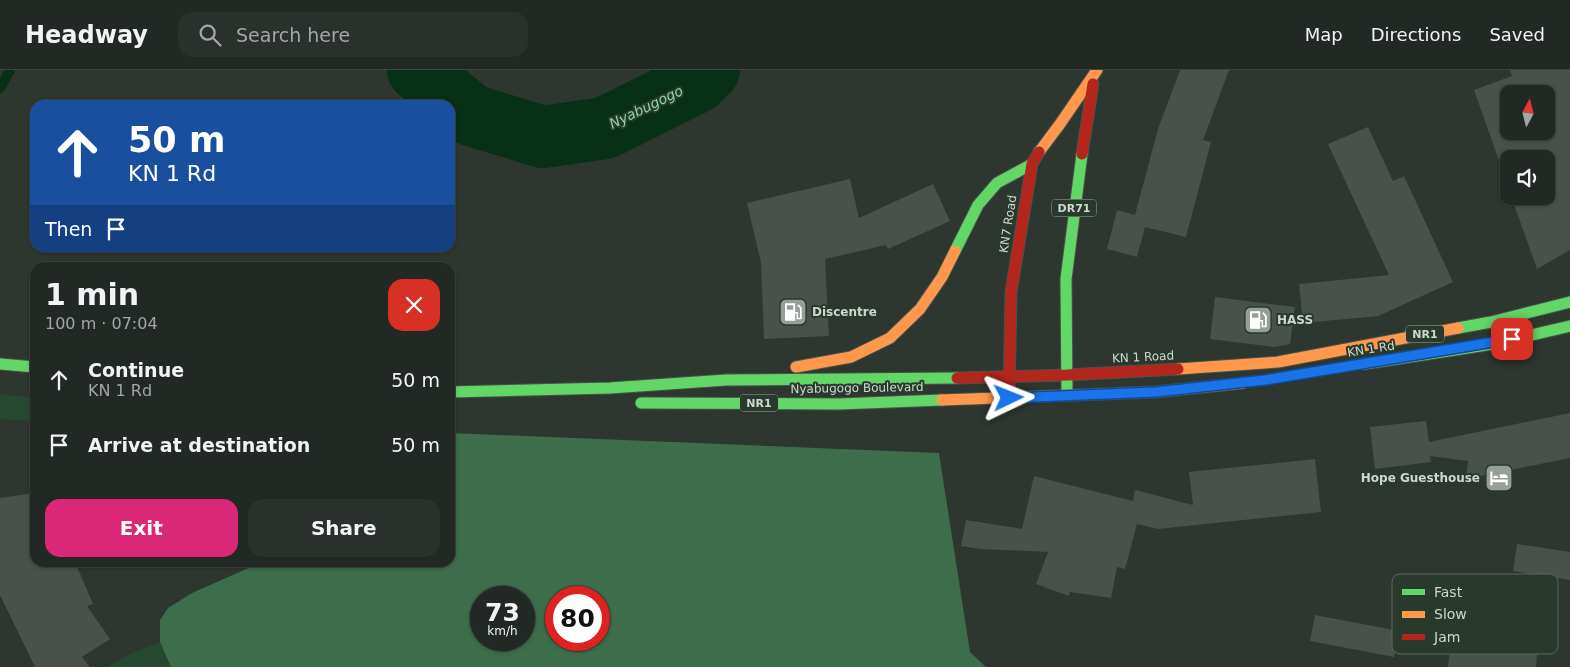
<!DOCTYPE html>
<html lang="en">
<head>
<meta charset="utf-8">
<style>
	body { margin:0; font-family:"DejaVu Sans",sans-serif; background:#2a302b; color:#f1f3f6; height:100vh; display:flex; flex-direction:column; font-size:19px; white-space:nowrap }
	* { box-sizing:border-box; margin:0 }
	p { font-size:16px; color:#a2a6a6 }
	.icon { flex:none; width:28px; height:28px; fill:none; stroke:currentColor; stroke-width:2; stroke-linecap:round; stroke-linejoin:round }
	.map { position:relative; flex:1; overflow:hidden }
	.sheet { position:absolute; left:30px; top:192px; width:425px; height:305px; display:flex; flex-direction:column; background:#222823; border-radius:15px; box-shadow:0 1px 4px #0004,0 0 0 1px #3f4441 }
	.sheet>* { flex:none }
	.hud { position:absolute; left:30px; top:30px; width:425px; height:152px; border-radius:15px; box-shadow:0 1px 4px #0004,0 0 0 1px #3f4441; background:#1a4fa0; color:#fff; overflow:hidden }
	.needle { width:32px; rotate:7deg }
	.fabs { position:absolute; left:1500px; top:15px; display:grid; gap:10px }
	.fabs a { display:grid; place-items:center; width:55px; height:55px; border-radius:10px; background:#222823; box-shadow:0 1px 4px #0004,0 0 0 1px #3f4441; font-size:25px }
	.speed { position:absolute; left:470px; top:516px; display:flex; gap:10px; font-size:25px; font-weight:700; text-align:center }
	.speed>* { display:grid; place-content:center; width:65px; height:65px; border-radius:50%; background:#222823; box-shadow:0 1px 4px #0004,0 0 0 1px #3f4441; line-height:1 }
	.speed small { font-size:12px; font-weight:400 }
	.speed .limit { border:8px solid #d22; background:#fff; color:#111 }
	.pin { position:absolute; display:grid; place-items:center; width:42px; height:42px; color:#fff; margin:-21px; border-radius:10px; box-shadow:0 2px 8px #0006 }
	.me { position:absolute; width:55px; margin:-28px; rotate:88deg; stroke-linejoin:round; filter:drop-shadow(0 0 4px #0008) }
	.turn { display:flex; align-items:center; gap:18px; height:105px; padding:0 15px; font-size:22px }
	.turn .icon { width:65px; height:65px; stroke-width:2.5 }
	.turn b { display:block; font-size:35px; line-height:42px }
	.then { display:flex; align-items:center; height:48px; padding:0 15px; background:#0003; gap:10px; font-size:19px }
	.round { display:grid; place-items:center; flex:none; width:52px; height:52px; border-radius:15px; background:#2a302b }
	.head { display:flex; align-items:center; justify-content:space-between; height:85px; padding:0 15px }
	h1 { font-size:30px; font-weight:600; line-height:38px }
	.button { display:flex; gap:10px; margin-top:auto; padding:10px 15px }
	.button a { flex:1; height:58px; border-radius:15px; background:#db2777; color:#fff; font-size:20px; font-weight:600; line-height:58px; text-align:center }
	.button a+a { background:#2a302b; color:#f1f3f6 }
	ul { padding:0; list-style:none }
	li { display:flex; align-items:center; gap:15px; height:65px; padding:0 15px }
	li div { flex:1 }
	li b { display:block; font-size:19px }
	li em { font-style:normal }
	header { display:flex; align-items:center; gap:30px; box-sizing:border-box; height:70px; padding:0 25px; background:#222823; border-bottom:1px solid #3f4441 }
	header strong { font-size:24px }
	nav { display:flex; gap:28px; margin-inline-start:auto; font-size:18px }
	.search { width:350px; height:45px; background:#2a302b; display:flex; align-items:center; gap:12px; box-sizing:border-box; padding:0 18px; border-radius:15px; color:#a2a6a6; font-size:19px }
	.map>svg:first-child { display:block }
	.green { fill:#274830 }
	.forest { fill:#3d6d4a; fill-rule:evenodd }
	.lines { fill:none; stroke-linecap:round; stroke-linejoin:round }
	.stream { stroke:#073016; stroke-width:10 }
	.river { stroke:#073016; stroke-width:62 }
	.building { fill:#49514b; fill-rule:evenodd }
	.fast-casing { stroke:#4a524c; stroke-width:13 }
	.slow-casing { stroke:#4a524c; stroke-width:13 }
	.jam-casing { stroke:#4a524c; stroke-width:13 }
	.fast { stroke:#63d668; stroke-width:11 }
	.slow { stroke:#ff974d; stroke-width:11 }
	.jam { stroke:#b3261e; stroke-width:11 }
	.route-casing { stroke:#114b97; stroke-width:12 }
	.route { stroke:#1a73e8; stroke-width:9 }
	.labels { text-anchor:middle; stroke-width:4; stroke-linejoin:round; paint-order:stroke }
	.shield { fill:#293a2d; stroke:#9ca89e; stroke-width:1 }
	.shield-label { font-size:11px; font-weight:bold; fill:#cdd7cf }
	.street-label { font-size:12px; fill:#cdd7cf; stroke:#293a2d }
	.poi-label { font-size:12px; font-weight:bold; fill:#cdd7cf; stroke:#293a2d; text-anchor:start }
	.water-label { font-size:14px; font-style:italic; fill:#89d99d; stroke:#293a2d }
	.key { fill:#293a2d; stroke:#5a695e; stroke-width:1 }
	.key-label { font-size:14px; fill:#cdd7cf }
</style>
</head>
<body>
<header>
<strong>Headway</strong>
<div class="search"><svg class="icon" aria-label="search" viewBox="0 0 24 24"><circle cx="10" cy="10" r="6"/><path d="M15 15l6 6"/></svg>Search here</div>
<nav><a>Map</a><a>Directions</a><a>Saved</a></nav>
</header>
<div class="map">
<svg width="1570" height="597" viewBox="0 0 1570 597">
	<rect width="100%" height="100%" fill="#2d362f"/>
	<path class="green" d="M0,324l35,4v23l-35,-2z
		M160,572l11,25h-65l28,-15z"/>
	<path class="forest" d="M450,363l489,20 31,199 16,15h-815l-11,-25v-22l8,-12 24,-15 68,-30 190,-1zM481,528h43v42h-43zM556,528h43v42h-43z"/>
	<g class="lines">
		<path class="stream" d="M0,18l10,-18"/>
		<path class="river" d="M418,0l53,45 72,22 62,-9 92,-46 12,-12"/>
	</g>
	<path class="building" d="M1180,0h49l-26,70 8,2 -25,95 -41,-10 -8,30 -30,-8 10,-39 18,5 23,-86z
		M1510,0h60v180l-33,19 -26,-73h35v-37h-37v30l-35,-99 38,-14zM1509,24h37v37h-37z
		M1368,57l25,54 11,-5 49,106 -75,34 -75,7 -4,-39 90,-9 -61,-131z
		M850,109l9,39 74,-34 17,37 -62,28 -2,-4 -61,14 4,77 -65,3 -3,-76 -14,-60z
		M1215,227l80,10 -5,37 -16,3 -64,-8z
		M1570,343v45l-104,21 2,-18 -38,-5 1,6 -56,7 -5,-42 56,-6 3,21z
		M1315,389l6,53 -163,17 -21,-5 -12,45 -8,-2 -6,31 -41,-6 -1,4 -33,-12 12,-32 -68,-3 -19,-3 5,-26 56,9 12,-53 99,25 2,-11 58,15 -4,-33z
		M35,423v69h40l18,42 -6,2 23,33 -28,18 8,10h-55l-35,-72v-97z
		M1517,474l53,8v28l-57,-9z
		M1315,545l84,16 -5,26 -84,-16z
		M1451,567l86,15 -1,15h-88z"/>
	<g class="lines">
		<defs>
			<path id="fast" d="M955,181l23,-46 19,-22 35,-19
				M1458,258l33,-6 79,-20
				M0,294l35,3
				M1364,294l129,-20 77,-18
				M450,322l160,-4 116,-8 231,-2
				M1067,325l-1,-116 16,-125
				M641,333l198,1 103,-4"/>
			<path id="slow" d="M1039,82l21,-28 37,-54
				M796,297l55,-10 39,-19 30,-29 22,-32 13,-26
				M1178,299l100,-7 180,-34
				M942,330l213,-8 88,-9"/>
			<path id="jam" d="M1082,84l11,-70
				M957,308l110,-3 111,-6
				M1009,328l2,-106 21,-128 7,-12"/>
		</defs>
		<use href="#fast" class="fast-casing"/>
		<use href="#slow" class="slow-casing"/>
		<use href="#jam" class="jam-casing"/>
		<use href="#fast" class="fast"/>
		<use href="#slow" class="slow"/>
		<use href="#jam" class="jam"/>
	</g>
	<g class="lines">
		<defs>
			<path id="route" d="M1009,328l146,-6 110,-12 247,-41"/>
		</defs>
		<use href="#route" class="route-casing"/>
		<use href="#route" class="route"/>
	</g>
	<defs>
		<symbol id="fuel-square" viewBox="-11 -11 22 22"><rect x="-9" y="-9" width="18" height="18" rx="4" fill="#959f97" stroke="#293a2d"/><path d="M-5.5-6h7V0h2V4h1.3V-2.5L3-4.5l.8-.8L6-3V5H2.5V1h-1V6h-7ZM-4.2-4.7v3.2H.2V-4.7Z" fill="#fff"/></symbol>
		<symbol id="hotel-square" viewBox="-11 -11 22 22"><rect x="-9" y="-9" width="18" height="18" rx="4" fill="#959f97" stroke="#293a2d"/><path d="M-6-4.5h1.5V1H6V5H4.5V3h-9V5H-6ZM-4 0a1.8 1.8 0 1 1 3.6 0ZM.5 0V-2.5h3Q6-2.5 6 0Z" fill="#fff"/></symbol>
	</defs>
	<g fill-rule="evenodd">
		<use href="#fuel-square" x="777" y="226" width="32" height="32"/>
		<use href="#fuel-square" x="1242" y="234" width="32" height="32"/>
		<use href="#hotel-square" x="1483" y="392" width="32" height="32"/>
	</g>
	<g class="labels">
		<g class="shield">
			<rect x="1051.5" y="129.5" width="45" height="17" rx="4"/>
			<rect x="1406" y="255.5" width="38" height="17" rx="4"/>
			<rect x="740" y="324.5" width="38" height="17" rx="4"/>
		</g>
		<g class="shield-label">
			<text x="1074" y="142">DR71</text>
			<text x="1425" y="268">NR1</text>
			<text x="759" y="337">NR1</text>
		</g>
		<g class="street-label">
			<text transform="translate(1008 154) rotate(-81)" y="4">KN7 Road</text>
			<text transform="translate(1371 279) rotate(-9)" y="4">KN 1 Rd</text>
			<text transform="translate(1143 287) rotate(-3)" y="4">KN 1 Road</text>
			<text transform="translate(857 318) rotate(-1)" y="4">Nyabugogo Boulevard</text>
		</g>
		<g class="poi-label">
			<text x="812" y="246">Discentre</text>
			<text x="1277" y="254">HASS</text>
			<text x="1480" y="412" text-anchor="end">Hope Guesthouse</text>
		</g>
		<g class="water-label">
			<text transform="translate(646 37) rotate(-26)" y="5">Nyabugogo</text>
		</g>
	</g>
	<rect x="1392" y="504" width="166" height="80" rx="8" class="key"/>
	<rect x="1402" y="519" width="23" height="6" fill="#63d668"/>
	<rect x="1402" y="541" width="23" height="7" fill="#ff974d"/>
	<rect x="1402" y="564" width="23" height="6" fill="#b3261e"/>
	<g class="key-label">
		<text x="1434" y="527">Fast</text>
		<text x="1434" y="549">Slow</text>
		<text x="1434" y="572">Jam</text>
	</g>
</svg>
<div class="fabs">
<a><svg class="needle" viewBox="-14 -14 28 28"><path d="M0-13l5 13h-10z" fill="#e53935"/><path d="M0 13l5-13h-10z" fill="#a2a6a6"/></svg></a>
<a><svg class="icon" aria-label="sound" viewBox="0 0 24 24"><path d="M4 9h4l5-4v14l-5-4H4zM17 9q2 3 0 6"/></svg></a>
</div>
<div class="speed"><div>73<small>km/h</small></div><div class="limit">80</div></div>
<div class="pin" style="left:1512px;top:269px;background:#d93025"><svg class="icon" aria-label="arrive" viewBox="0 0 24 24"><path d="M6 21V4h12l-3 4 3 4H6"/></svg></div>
<svg class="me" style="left:1009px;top:328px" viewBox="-20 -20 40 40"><path d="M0-17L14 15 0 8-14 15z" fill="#1a73e8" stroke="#fff" stroke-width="4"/></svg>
<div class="hud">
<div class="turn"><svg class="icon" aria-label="ahead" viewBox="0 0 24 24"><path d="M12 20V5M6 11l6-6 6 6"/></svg><div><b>50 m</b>KN 1 Rd</div></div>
<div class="then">Then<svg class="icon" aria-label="arrive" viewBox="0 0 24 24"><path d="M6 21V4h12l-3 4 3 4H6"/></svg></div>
</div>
<section class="sheet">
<div class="head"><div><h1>1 min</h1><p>100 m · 07:04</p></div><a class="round" style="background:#d93025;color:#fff"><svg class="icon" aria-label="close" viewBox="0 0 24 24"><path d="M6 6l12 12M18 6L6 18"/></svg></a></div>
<ul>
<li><svg class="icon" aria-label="ahead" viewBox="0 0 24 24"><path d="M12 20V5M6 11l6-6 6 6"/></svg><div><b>Continue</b><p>KN 1 Rd</p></div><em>50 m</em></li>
<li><svg class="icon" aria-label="arrive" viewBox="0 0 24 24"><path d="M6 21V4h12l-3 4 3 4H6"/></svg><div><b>Arrive at destination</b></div><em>50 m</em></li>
</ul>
<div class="button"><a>Exit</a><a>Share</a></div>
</section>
</div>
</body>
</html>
